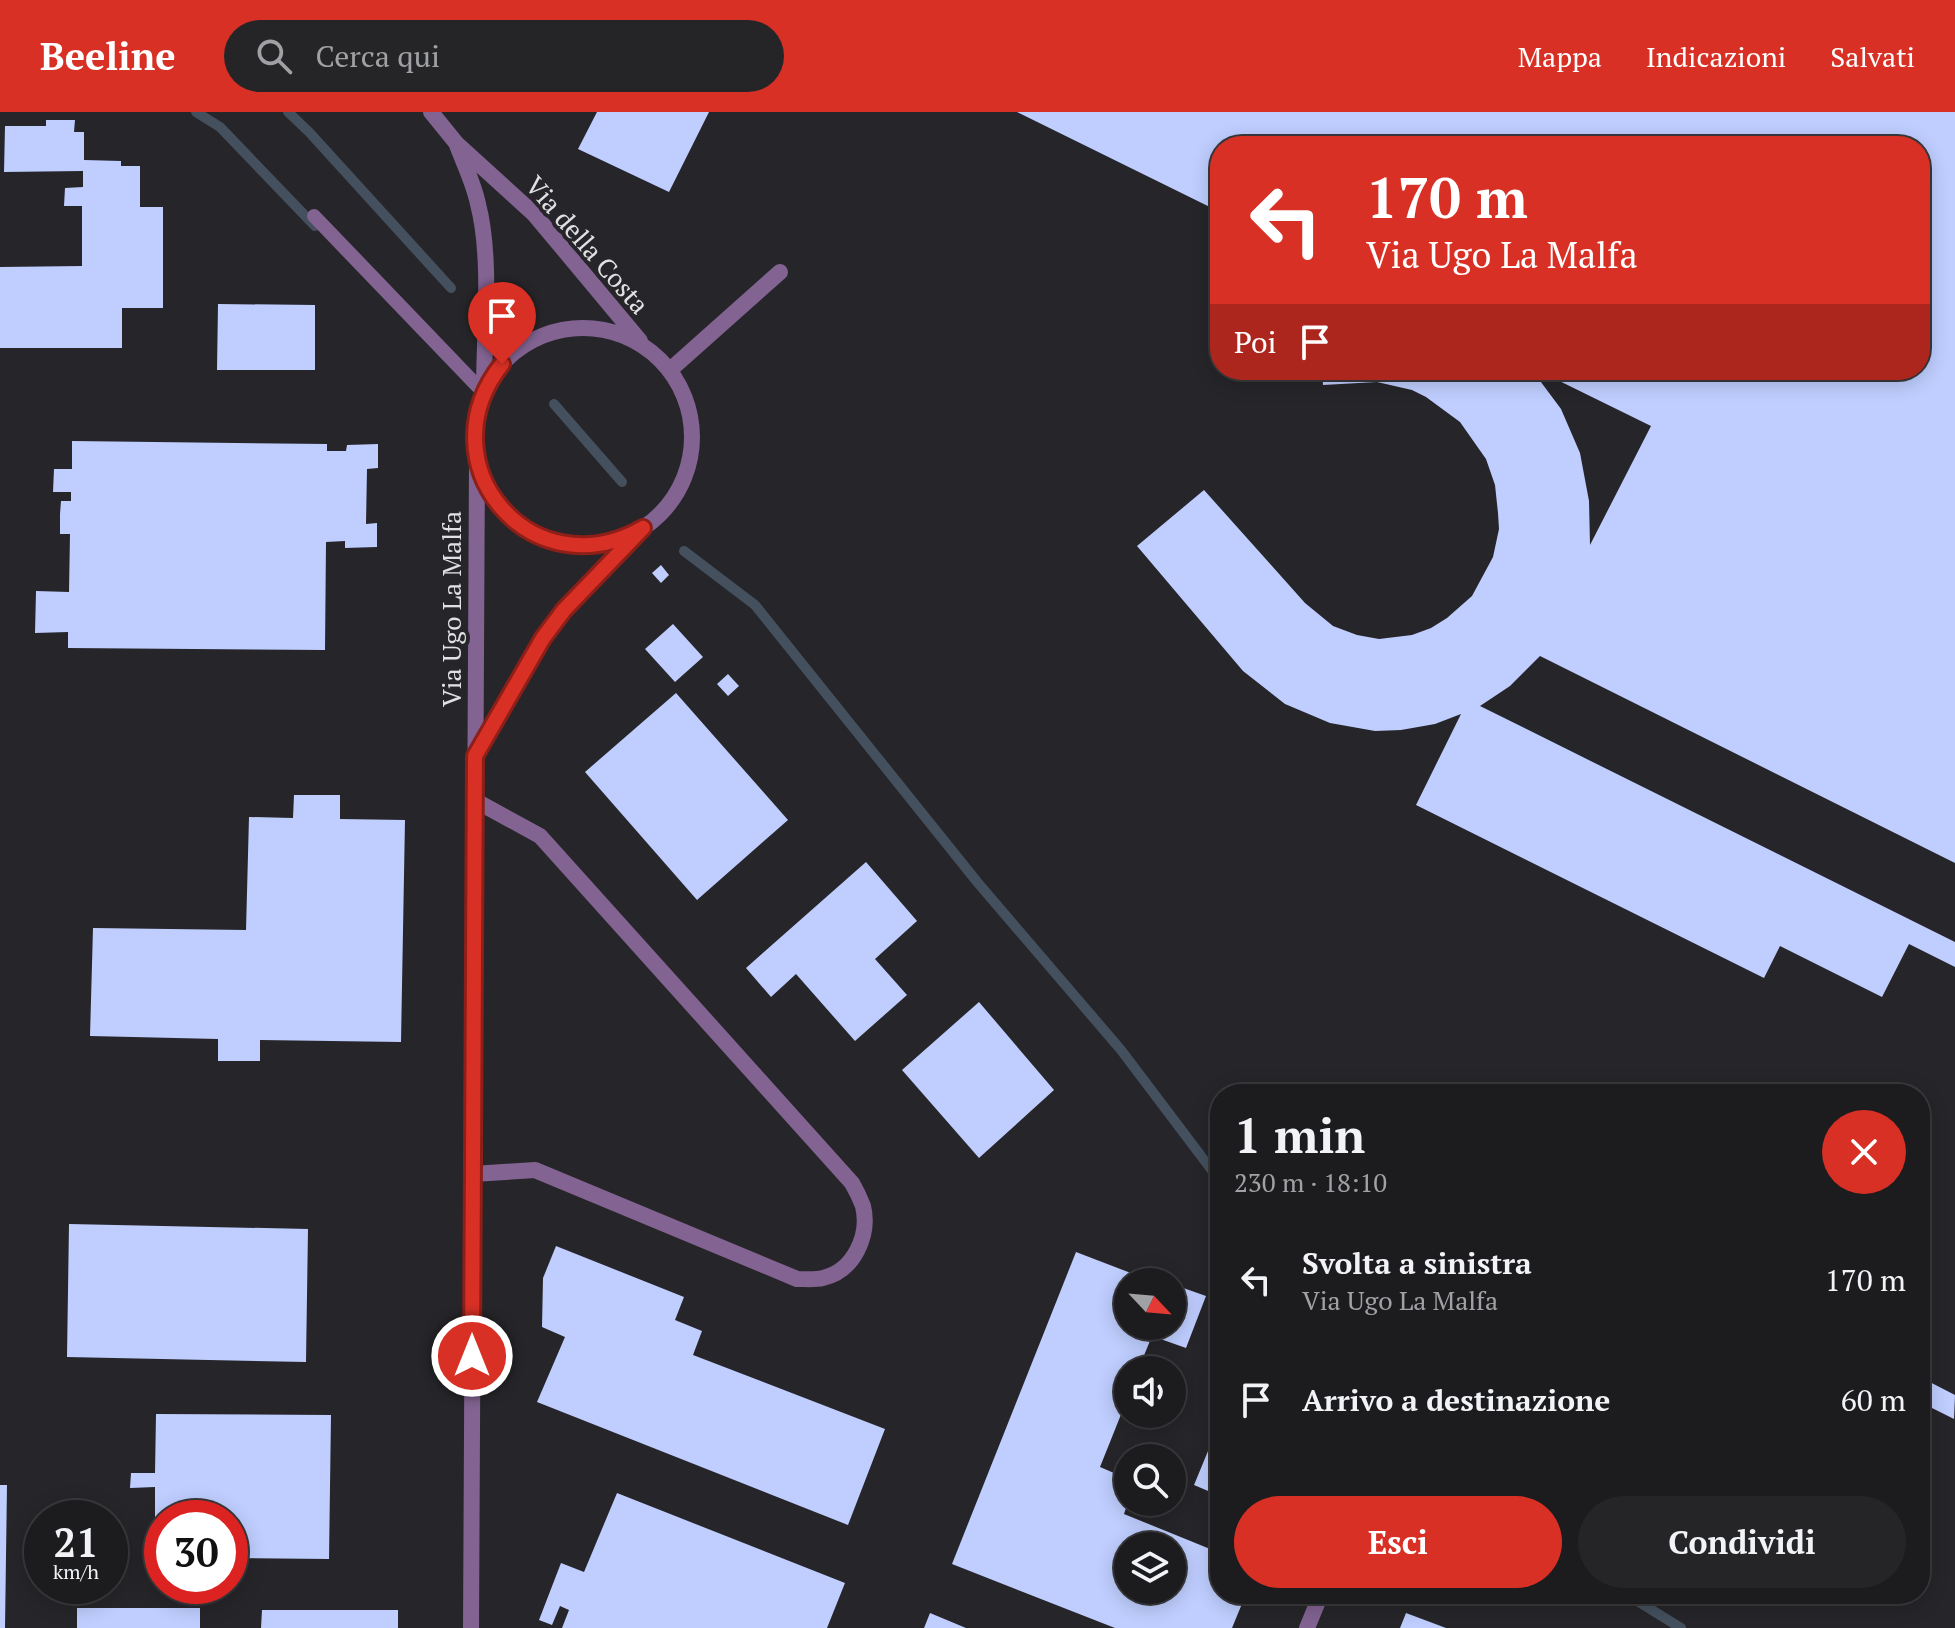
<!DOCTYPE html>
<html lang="it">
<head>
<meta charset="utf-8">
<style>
	body { margin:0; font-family:"PT Serif",serif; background:#252528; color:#f1f3f6; height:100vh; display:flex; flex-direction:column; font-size:30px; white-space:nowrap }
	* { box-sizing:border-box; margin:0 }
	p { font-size:26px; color:#a0a1a4 }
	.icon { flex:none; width:44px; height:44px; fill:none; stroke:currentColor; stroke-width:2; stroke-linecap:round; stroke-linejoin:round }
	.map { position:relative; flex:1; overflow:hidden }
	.details { position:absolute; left:1210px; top:972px; width:720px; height:520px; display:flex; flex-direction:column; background:#1c1c1f; border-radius:32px; box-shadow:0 4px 20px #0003,0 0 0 2px #3a3a3d }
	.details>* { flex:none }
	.banner { position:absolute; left:1210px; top:24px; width:720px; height:244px; border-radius:32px; box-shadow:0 4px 20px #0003,0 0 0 2px #3a3a3d; background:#d93025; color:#fff; overflow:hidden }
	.needle { width:52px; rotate:116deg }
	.buttons { position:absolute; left:1114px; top:1156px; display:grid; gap:16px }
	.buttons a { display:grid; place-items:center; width:72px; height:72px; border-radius:50%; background:#1c1c1f; box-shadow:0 4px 20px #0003,0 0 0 2px #3a3a3d; font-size:40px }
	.speed { position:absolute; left:24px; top:1388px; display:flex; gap:16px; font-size:40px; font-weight:700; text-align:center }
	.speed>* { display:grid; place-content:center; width:104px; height:104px; border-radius:50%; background:#1c1c1f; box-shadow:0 4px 20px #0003,0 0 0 2px #3a3a3d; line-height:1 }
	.speed small { font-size:20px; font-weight:400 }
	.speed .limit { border:12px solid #d22; background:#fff; color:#111 }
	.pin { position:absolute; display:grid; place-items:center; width:68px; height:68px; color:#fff; margin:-82px -34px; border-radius:50% 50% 50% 0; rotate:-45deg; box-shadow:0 0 8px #0007 }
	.pin .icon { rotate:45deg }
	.me { position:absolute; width:88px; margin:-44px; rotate:0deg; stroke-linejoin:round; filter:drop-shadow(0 0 6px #0008) }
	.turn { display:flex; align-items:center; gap:28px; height:168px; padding:0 24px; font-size:36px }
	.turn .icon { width:104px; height:104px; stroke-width:2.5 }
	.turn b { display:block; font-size:56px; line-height:68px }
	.then { display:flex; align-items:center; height:76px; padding:0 24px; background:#0003; gap:16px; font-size:30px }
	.round { display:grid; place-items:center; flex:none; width:84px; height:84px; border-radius:42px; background:#252528 }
	.headline { display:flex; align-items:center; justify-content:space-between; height:136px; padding:0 24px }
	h1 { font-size:48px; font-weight:700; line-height:60px }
	.primary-button { display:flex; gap:16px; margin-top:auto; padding:16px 24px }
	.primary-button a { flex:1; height:92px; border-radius:48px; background:#d93025; color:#fff; font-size:32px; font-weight:700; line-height:92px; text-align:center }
	.primary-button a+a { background:#252528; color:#f1f3f6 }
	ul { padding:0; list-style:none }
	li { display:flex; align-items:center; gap:24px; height:120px; padding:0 24px }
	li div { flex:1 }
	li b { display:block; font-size:30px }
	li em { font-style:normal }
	header { display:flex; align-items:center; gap:48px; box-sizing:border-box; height:112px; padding:0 40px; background:#d93025; color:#fff }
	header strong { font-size:38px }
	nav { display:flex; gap:44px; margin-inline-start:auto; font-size:28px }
	.search { width:560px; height:72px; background:#252528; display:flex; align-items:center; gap:20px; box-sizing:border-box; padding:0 28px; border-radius:44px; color:#a0a1a4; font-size:30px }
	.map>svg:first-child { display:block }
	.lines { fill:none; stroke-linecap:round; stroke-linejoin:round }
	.stream { stroke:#44505e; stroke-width:10 }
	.building { fill:#bfceff; fill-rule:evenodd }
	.service { stroke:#826392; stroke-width:14 }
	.minor { stroke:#826392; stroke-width:16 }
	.route-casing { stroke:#8d1f18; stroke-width:20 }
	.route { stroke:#d93025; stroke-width:14 }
	.labels { text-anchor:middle; stroke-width:8; stroke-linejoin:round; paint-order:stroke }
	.street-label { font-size:26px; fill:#e1e1e4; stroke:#262529 }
</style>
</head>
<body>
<header>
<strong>Beeline</strong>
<div class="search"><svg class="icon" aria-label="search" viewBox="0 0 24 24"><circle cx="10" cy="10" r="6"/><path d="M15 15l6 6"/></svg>Cerca qui</div>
<nav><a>Mappa</a><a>Indicazioni</a><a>Salvati</a></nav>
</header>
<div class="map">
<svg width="1955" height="1516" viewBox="0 0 1955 1516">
	<rect width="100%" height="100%" fill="#262529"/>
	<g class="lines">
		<path class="stream" d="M196,0l24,15 95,99
			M288,0l21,20 142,156
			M554,292l68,78
			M684,439l71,54 223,278 143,167 99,131
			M1626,1482l55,34"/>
	</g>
	<path class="building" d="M597,0h112l-40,80 -91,-43z
		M1017,0h938v751l-415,-207 -30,30 -30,20 475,236v25l-46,-23 -27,53 -102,-51 -16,32 -348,-173 45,-91 -26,10 -34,6 -26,1 -45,-8 -45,-19 -42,-33 -106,-125 67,-56 101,113 28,23 24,9 22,4 33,-4 19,-7 16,-10 25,-22 21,-39 6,-28 -1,-16 -3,-28 -9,-26 -26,-37 -34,-25 -14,-7 -35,-8 -54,3 -1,-15h210l29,39 19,44 9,48 1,44 61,-119 -114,-56h383v-224h-700v66z
		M46,8h29l-1,12h10v28l37,1v5h19v41h23v101h-41v40h-122v-81l82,-1v-60h-18l1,-18 18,-1v-16l-79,1 1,-46h41z
		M218,192l97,1v65h-98z
		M72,329l255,3v7h19l1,-6 31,-1v24l-11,1 -1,55 11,-1v24l-32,1v-7l-19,1 -1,108 -257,-2v-16l-33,1 1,-42 33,1 1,-58h-10v-20l1,-13h10v-9h-18l1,-23h18z
		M661,453l8,10 -8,8 -9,-10z
		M673,512l30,33 -28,25 -30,-33z
		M728,562l11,12 -11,10 -11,-12z
		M676,581l112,127 -91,80 -112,-128z
		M294,683h46v24l65,1 -4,222 -141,-2v21h-42v-22l-128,-3 3,-108 153,2 3,-113 44,1z
		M866,750l51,59 -42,38 32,36 -52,46 -59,-67 -25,23 -25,-29z
		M979,890l75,88 -75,68 -77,-88z
		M69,1112l239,5 -2,133 -239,-5z
		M556,1134l128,51 -9,23 27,11 -9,24 192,74 -37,96 -311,-123 28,-65 -23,-10 1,-49z
		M1076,1140l73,28 1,-4 16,6h-38v44h44v-42l34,12 -20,52 -34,-12 -14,34h-10v27l-28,70 28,12v23l-4,12 96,39v41h26l-14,34h-117l-163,-64zM1128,1434h44v44h-44z
		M1920,1265l35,18 -1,24 -34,-17z
		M156,1302l175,1 -2,144 -99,-1v-40h-68v40l-7,-1v-70l-25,1 1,-15h24z
		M1220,1310v74l-26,-11z
		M0,1373h7l-2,143h-5z
		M617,1381l228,90 -18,45h-265l7,-18 -9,-4 -8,19 -13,-5 22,-57 23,9z
		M77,1496h123v20h-123z
		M262,1498h136v18h-137z
		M930,1501l36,15h-42z
		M1406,1501l40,15h-46z"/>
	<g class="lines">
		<path class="service" d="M314,104l170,177"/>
		<path class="minor" d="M431,0l26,32 77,70 106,127
			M457,33c7,19 17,39 21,59 14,54 6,130 6,186
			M474 325a109 109 0 1 1 218 0a109 109 0 1 1-218 0Z
			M670,258l110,-98
			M476,643l67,-117 21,-28 71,-74
			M473,1062l62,-4 262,109c9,0 18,1 26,-1 31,-7 47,-43 40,-72 -3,-8 -7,-16 -11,-23l-312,-347 -64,-35
			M471,1516l6,-1167
			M1307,1516l14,-34"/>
	</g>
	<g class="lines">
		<defs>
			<path id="route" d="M472,1244l3,-600 68,-118 21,-28 79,-82c-111,64 -220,-64 -141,-164"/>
		</defs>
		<use href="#route" class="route-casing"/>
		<use href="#route" class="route"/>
	</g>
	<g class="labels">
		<g class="street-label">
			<text transform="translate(587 133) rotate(49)" y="9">Via della Costa</text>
			<text transform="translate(452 497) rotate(-90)" y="9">Via Ugo La Malfa</text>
		</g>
	</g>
</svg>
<div class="buttons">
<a><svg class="needle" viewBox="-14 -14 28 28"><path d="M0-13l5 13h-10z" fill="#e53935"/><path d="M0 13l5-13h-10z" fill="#a0a1a4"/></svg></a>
<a><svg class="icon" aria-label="sound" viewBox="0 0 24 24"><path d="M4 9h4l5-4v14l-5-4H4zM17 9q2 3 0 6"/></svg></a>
<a><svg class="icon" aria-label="search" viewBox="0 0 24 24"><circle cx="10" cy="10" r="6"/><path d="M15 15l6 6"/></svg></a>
<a><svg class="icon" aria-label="layers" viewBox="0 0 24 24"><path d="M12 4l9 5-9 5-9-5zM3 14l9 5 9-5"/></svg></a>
</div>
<div class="speed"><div>21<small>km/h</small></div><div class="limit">30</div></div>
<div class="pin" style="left:502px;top:252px;background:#d93025"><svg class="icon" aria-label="arrive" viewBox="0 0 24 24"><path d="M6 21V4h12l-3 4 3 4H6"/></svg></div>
<svg class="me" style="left:472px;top:1244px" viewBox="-20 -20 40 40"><circle r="17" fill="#d93025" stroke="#fff" stroke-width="3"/><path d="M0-11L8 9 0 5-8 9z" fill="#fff"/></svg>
<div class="banner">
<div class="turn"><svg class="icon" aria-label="left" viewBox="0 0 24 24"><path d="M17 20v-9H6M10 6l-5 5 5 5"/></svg><div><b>170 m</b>Via Ugo La Malfa</div></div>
<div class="then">Poi<svg class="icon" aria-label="arrive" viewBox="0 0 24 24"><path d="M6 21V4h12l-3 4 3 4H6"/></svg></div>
</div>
<section class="details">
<div class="headline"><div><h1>1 min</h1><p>230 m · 18:10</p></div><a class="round" style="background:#d93025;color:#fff"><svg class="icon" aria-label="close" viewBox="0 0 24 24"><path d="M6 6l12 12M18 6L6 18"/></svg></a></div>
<ul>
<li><svg class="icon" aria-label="left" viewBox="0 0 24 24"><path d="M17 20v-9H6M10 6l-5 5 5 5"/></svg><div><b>Svolta a sinistra</b><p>Via Ugo La Malfa</p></div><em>170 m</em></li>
<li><svg class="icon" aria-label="arrive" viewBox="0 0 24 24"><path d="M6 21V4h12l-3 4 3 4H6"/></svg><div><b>Arrivo a destinazione</b></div><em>60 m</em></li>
</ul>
<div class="primary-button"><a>Esci</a><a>Condividi</a></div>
</section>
</div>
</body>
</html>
